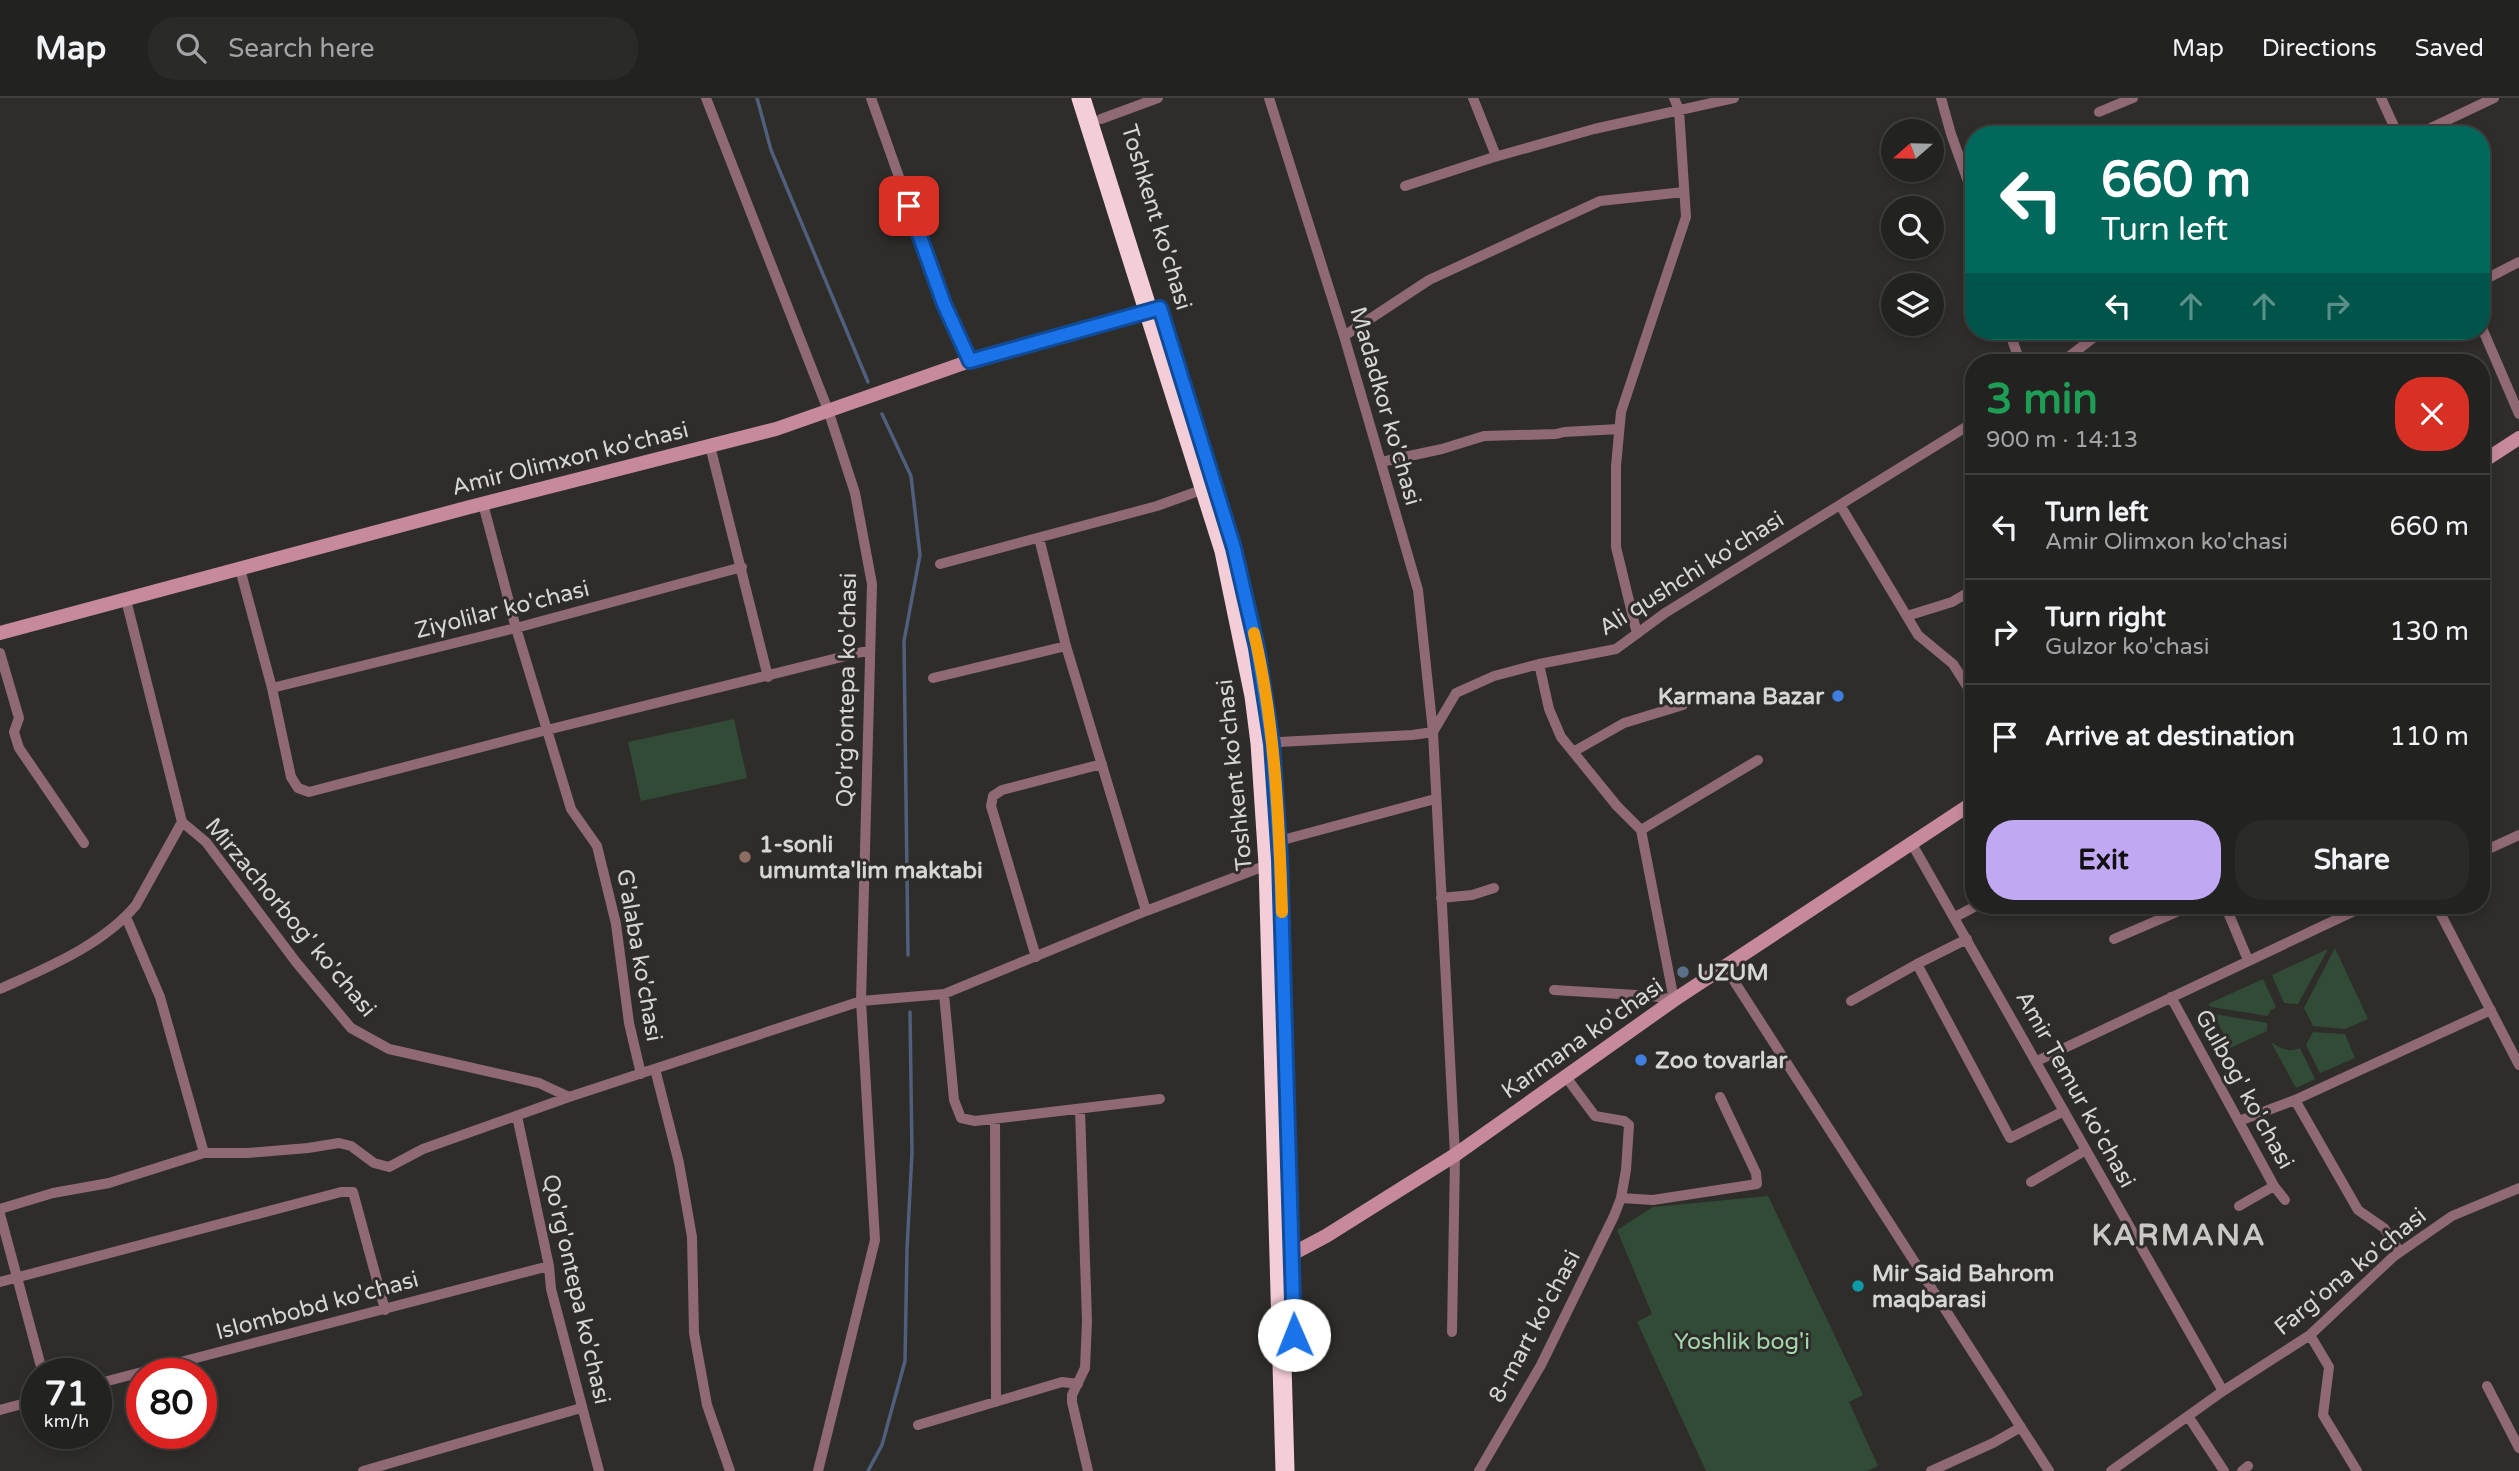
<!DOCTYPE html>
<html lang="en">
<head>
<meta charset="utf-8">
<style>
	body { margin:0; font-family:"Varela Round",sans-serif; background:#2a2a29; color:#f1f3f6; height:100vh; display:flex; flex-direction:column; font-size:26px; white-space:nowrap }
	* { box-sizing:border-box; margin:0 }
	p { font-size:23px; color:#a2a4a5 }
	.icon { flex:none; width:38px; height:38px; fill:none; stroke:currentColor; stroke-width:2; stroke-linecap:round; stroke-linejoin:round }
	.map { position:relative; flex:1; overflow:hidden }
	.drawer { position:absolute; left:1965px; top:256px; width:525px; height:560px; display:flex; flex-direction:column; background:#222220; border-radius:28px; box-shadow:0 4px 10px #0003,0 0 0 2px #3f3f3e }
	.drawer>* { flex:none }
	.top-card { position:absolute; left:1965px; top:28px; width:525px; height:214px; border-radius:28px; box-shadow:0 4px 10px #0003,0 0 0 2px #3f3f3e; background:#00695c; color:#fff; overflow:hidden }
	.needle { width:46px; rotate:250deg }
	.controls { position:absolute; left:1881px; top:21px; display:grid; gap:14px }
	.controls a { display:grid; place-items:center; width:63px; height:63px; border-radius:50%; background:#222220; box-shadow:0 4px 10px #0003,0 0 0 2px #3f3f3e; font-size:35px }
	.speed { position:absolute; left:21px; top:1260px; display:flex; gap:14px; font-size:35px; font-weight:700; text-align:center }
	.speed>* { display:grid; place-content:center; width:91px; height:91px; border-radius:50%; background:#222220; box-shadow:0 4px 10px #0003,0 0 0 2px #3f3f3e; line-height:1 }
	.speed small { font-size:18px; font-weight:400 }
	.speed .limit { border:10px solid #d22; background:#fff; color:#111 }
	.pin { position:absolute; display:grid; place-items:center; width:60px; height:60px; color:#fff; margin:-30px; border-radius:14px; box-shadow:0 4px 10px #0006 }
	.me { position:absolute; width:77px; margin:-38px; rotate:359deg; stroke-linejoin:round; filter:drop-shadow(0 0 5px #0008) }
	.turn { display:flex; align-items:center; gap:24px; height:147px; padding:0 21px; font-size:32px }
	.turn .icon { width:91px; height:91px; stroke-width:2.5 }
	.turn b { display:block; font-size:49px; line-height:60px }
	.lanes { display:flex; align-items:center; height:66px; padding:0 21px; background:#0003; justify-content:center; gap:35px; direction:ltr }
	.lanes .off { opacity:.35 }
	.round { display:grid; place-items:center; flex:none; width:74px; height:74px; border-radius:28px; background:#2a2a29 }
	.summary { display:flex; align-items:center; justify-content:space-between; height:119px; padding:0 21px }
	h1 { font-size:42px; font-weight:700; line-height:52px; color:#1e9e55 }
	.cta { display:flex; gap:14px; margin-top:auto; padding:14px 21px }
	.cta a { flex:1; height:80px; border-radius:28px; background:#c1a8f3; color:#111; font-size:28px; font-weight:700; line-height:80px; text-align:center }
	.cta a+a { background:#2a2a29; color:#f1f3f6 }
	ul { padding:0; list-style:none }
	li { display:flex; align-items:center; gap:21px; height:105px; padding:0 21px; border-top:2px solid #3f3f3e }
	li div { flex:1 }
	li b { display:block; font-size:26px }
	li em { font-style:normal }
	header { display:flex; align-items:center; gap:42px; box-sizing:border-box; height:98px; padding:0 35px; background:#222220; border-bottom:2px solid #3f3f3e }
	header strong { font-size:33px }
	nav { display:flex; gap:38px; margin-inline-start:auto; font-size:24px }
	.search { width:490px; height:63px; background:#2a2a29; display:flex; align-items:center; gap:18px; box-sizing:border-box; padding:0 24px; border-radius:28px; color:#a2a4a5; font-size:26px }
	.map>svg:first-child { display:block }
	.green { fill:#314b37 }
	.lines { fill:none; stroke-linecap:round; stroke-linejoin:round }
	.stream { stroke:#4f5f7d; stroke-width:3.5 }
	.street { stroke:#8f6973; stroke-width:10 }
	.secondary { stroke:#c68a9a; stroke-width:14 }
	.highway { stroke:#f4ced7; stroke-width:19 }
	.route-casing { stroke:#114b97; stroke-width:18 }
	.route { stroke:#1a73e8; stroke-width:12 }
	.slow { stroke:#f59e0b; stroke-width:12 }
	.shop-dot { fill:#3f7fe0; stroke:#2e2d2a; stroke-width:2.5 }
	.education-dot { fill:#8d6e63; stroke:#2e2d2a; stroke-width:2.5 }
	.service-dot { fill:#5c6f8a; stroke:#2e2d2a; stroke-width:2.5 }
	.culture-dot { fill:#0f9aa8; stroke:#2e2d2a; stroke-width:2.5 }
	.labels { text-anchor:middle; stroke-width:6; stroke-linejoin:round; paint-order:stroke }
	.street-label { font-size:23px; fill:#d6d6d4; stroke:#2e2d2a }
	.poi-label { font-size:23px; font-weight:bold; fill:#d6d6d4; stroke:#2e2d2a; text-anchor:start }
	.park-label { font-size:23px; fill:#a2d8ac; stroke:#2e2d2a }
	.district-label { font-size:30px; font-weight:bold; letter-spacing:2px; fill:#c9c8c4; stroke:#2e2d2a }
</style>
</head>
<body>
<header>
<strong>Map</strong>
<div class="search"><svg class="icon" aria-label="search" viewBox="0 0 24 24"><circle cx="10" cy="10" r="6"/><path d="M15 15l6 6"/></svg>Search here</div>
<nav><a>Map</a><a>Directions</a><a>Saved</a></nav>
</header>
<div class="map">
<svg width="2519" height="1373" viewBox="0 0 2519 1373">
	<rect width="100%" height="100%" fill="#2e2d2a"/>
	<path class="green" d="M734,621l13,59 -106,23 -13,-59z
		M2335,850l33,71 -23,10 -32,-3 -9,-18z
		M2328,851l-30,55 -14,-1 -12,-28z
		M2263,881l13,28 -6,4 -2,5 -57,-9 -3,-3z
		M2214,916l53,9v8l-37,17z
		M2313,934l32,2 10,24 -35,15 -14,-28z
		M2271,944c10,7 18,11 29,6l15,31 -19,9z
		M1768,1098l95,199 -14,7 29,64 -11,5h-161l-69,-149 15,-8 -35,-84 36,-23z"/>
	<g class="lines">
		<path class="stream" d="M757,0l14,52 97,232
			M882,316l29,62 9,79 -16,86 4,314
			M868,1373l14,-26 23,-84 2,-112 5,-96 -2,-141"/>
		<path class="street" d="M706,0l122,312 27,83 17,91 -11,417 14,239 -57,231
			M871,0l73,206 26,57
			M1269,0l75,238 74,254 15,142 22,423 -3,177
			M1473,0l23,58
			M1941,0l10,36 23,64
			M2381,0l17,37
			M2099,14l34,-14
			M1101,21l57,-21
			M2416,37l78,-37
			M1405,88l86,-28 103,-29 140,-31
			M2482,183l37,-19
			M2482,230l37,86
			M2009,233l11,31
			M1344,238l85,-56 171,-79 84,-9
			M2062,264l40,-31
			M710,348l58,231
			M1381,364l61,-13 42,-13 72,-2 8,-2 55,-3
			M483,406l33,124 55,181 26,37 19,78 13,99 12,51
			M1840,407l78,130 35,29 21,33
			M1039,440l27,108 80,265
			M940,466l217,-58 47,-17
			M240,471l32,119 19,89 7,11 11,4 238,-62 323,-80
			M126,502l56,222 24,20 90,120 55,66 38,21 150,34 30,14
			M1907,518l45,-14 22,-13
			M1637,536l-21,-87v-81l5,-54 65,-195 -7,-107 -5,-12
			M0,555l19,65 -5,14 5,16 65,95
			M1539,566l10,45 12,28 56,69 24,24 33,170 -21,-4 -99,-6
			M933,580l133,-32
			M272,590l244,-60 226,-61
			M1433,634l23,-39 38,-17 45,-12 77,-15 49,-36 309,-191
			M1260,645l152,-8 21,-3
			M1573,654l51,-29 59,-18
			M1641,732l117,-70
			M1279,743l156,-42
			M1912,746l311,547
			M2482,754l37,-17
			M1441,800l31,-3 22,-7
			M2225,807l23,55
			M2436,807l83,160
			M126,819l34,80 44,156
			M1955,819l23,-12
			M2114,841l79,-34
			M1036,859l-45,-151 2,-10 9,-6 100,-26
			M1917,866l93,174 54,-27
			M1725,869l324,504
			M0,891c46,-21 103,-44 136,-84l46,-83
			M944,896l10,106 7,18 14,3 185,-22
			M2171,899l103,189 11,14
			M1851,903l66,-37 50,-25
			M2037,963l330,-156
			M655,971l24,94 13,74 2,96 13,72 23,66
			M2295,1002l63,110 26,18 16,24
			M1080,1011l7,212 -2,47 -13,27v7l16,69
			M517,1018l32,150 2,23 48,182
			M995,1021l1,283
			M2239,1023l56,-21 196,-90
			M2031,1084l55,-32
			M1621,1100l32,2 104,-16 -1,-11 -36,-76
			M2239,1108l35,-20
			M0,1111l53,-16 56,-10 95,-30h44l60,-5 31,-5 12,3 23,17 15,4 34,-18 146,-52 292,-96 83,-7 202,-83 134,-51
			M0,1116l43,160
			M0,1184l341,-90h12l32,118
			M2310,1237l19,32 -6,48 34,56
			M96,1286l453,-118
			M2487,1288l32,62
			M0,1312l37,-10
			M2188,1318l36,55
			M918,1327l144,-43 16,2
			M363,1373l218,-63
			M1479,1373l62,-106 73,-149 7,-18 5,-28 3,-45 -5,-4 -29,-5 -29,-39
			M1931,1373l62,-28 28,-16
			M2111,1373l112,-80 87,-56 83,-78 59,-41 67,-28
			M2242,1373l6,-5"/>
		<path class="secondary" d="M2482,364l37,-24
			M0,535l466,-125 310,-79 194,-68 177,-49
			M1280,1156h12l34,-18 129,-81 219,-155 300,-198"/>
		<path class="highway" d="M1081,0l143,453 30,145 6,47 8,121 17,607"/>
	</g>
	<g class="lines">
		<defs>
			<path id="route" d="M909,108l35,98 26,57 190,-53 74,240 23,100 15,96 8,116 14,475"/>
		</defs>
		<use href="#route" class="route-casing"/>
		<use href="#route" class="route"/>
		<path class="slow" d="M1254,535c21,91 25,186 28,279"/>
	</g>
	<g class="shop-dot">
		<circle cx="1838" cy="598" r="7"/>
		<circle cx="1641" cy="962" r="7"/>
	</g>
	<circle class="education-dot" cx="745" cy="759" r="7"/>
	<circle class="service-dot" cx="1683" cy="874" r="7"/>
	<circle class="culture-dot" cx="1858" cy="1188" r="7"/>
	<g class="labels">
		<g class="street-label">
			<text transform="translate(1157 119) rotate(73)" y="8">Toshkent ko'chasi</text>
			<text transform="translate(1386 308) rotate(74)" y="8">Madadkor ko'chasi</text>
			<text transform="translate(570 360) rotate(-14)" y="8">Amir Olimxon ko'chasi</text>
			<text transform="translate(1691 475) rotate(-32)" y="8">Ali qushchi ko'chasi</text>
			<text transform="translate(502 511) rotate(-14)" y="8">Ziyolilar ko'chasi</text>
			<text transform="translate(846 592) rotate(-89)" y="8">Qo'rg'ontepa ko'chasi</text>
			<text transform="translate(1234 677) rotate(-96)" y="8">Toshkent ko'chasi</text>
			<text transform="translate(291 819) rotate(50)" y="8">Mirzachorbog' ko'chasi</text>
			<text transform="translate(640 857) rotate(80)" y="8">G'alaba ko'chasi</text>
			<text transform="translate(1582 940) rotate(-35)" y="8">Karmana ko'chasi</text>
			<text transform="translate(2076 991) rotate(61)" y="8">Amir Temur ko'chasi</text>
			<text transform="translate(2245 991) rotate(61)" y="8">Gulbog' ko'chasi</text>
			<text transform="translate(2350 1173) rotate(-39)" y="8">Farg'ona ko'chasi</text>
			<text transform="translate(577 1191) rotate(77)" y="8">Qo'rg'ontepa ko'chasi</text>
			<text transform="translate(317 1207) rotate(-15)" y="8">Islombobd ko'chasi</text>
			<text transform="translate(1534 1228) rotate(-62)" y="8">8-mart ko'chasi</text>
		</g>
		<g class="poi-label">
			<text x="1824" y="606" text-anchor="end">Karmana Bazar</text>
			<text x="759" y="754">1-sonli<tspan x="759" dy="26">umumta'lim maktabi</tspan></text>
			<text x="1697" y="882">UZUM</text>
			<text x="1655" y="970">Zoo tovarlar</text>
			<text x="1872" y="1183">Mir Said Bahrom<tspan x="1872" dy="26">maqbarasi</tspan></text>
		</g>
		<g class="park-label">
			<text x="1742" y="1251">Yoshlik bog'i</text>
		</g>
		<g class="district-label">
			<text x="2179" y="1147">KARMANA</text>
		</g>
	</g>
</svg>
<div class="controls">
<a><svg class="needle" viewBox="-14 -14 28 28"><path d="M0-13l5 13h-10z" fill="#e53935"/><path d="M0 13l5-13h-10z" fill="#a2a4a5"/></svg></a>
<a><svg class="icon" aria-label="search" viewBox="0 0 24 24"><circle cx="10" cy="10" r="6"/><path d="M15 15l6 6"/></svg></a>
<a><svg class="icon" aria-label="layers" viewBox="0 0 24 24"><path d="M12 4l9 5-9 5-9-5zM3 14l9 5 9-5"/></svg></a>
</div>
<div class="speed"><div>71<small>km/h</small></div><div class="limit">80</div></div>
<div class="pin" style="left:909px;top:108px;background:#d93025"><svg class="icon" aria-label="arrive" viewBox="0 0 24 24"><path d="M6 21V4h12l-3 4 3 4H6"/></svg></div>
<svg class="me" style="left:1294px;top:1237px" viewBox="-20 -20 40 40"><circle r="19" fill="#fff"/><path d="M0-13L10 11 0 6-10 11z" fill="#1a73e8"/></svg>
<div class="top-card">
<div class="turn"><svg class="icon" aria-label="left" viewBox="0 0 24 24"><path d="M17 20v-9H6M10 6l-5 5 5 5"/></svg><div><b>660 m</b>Turn left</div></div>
<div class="lanes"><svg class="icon" aria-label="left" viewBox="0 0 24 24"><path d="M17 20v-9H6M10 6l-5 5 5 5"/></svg><svg class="icon off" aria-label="ahead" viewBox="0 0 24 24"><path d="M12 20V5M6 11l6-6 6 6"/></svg><svg class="icon off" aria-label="ahead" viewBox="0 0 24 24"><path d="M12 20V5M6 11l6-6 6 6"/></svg><svg class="icon off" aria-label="right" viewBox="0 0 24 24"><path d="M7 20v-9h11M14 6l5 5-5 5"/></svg></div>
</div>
<section class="drawer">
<div class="summary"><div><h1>3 min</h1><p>900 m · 14:13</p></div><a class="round" style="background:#d93025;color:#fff"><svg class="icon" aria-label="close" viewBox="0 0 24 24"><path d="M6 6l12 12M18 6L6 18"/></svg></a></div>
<ul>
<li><svg class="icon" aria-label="left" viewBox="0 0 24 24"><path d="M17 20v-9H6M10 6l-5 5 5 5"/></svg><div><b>Turn left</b><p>Amir Olimxon ko'chasi</p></div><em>660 m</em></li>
<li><svg class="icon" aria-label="right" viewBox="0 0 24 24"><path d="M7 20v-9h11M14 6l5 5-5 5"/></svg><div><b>Turn right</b><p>Gulzor ko'chasi</p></div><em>130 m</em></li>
<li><svg class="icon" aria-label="arrive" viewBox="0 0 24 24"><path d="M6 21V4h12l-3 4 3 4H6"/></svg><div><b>Arrive at destination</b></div><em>110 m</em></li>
</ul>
<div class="cta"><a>Exit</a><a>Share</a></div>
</section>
</div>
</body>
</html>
